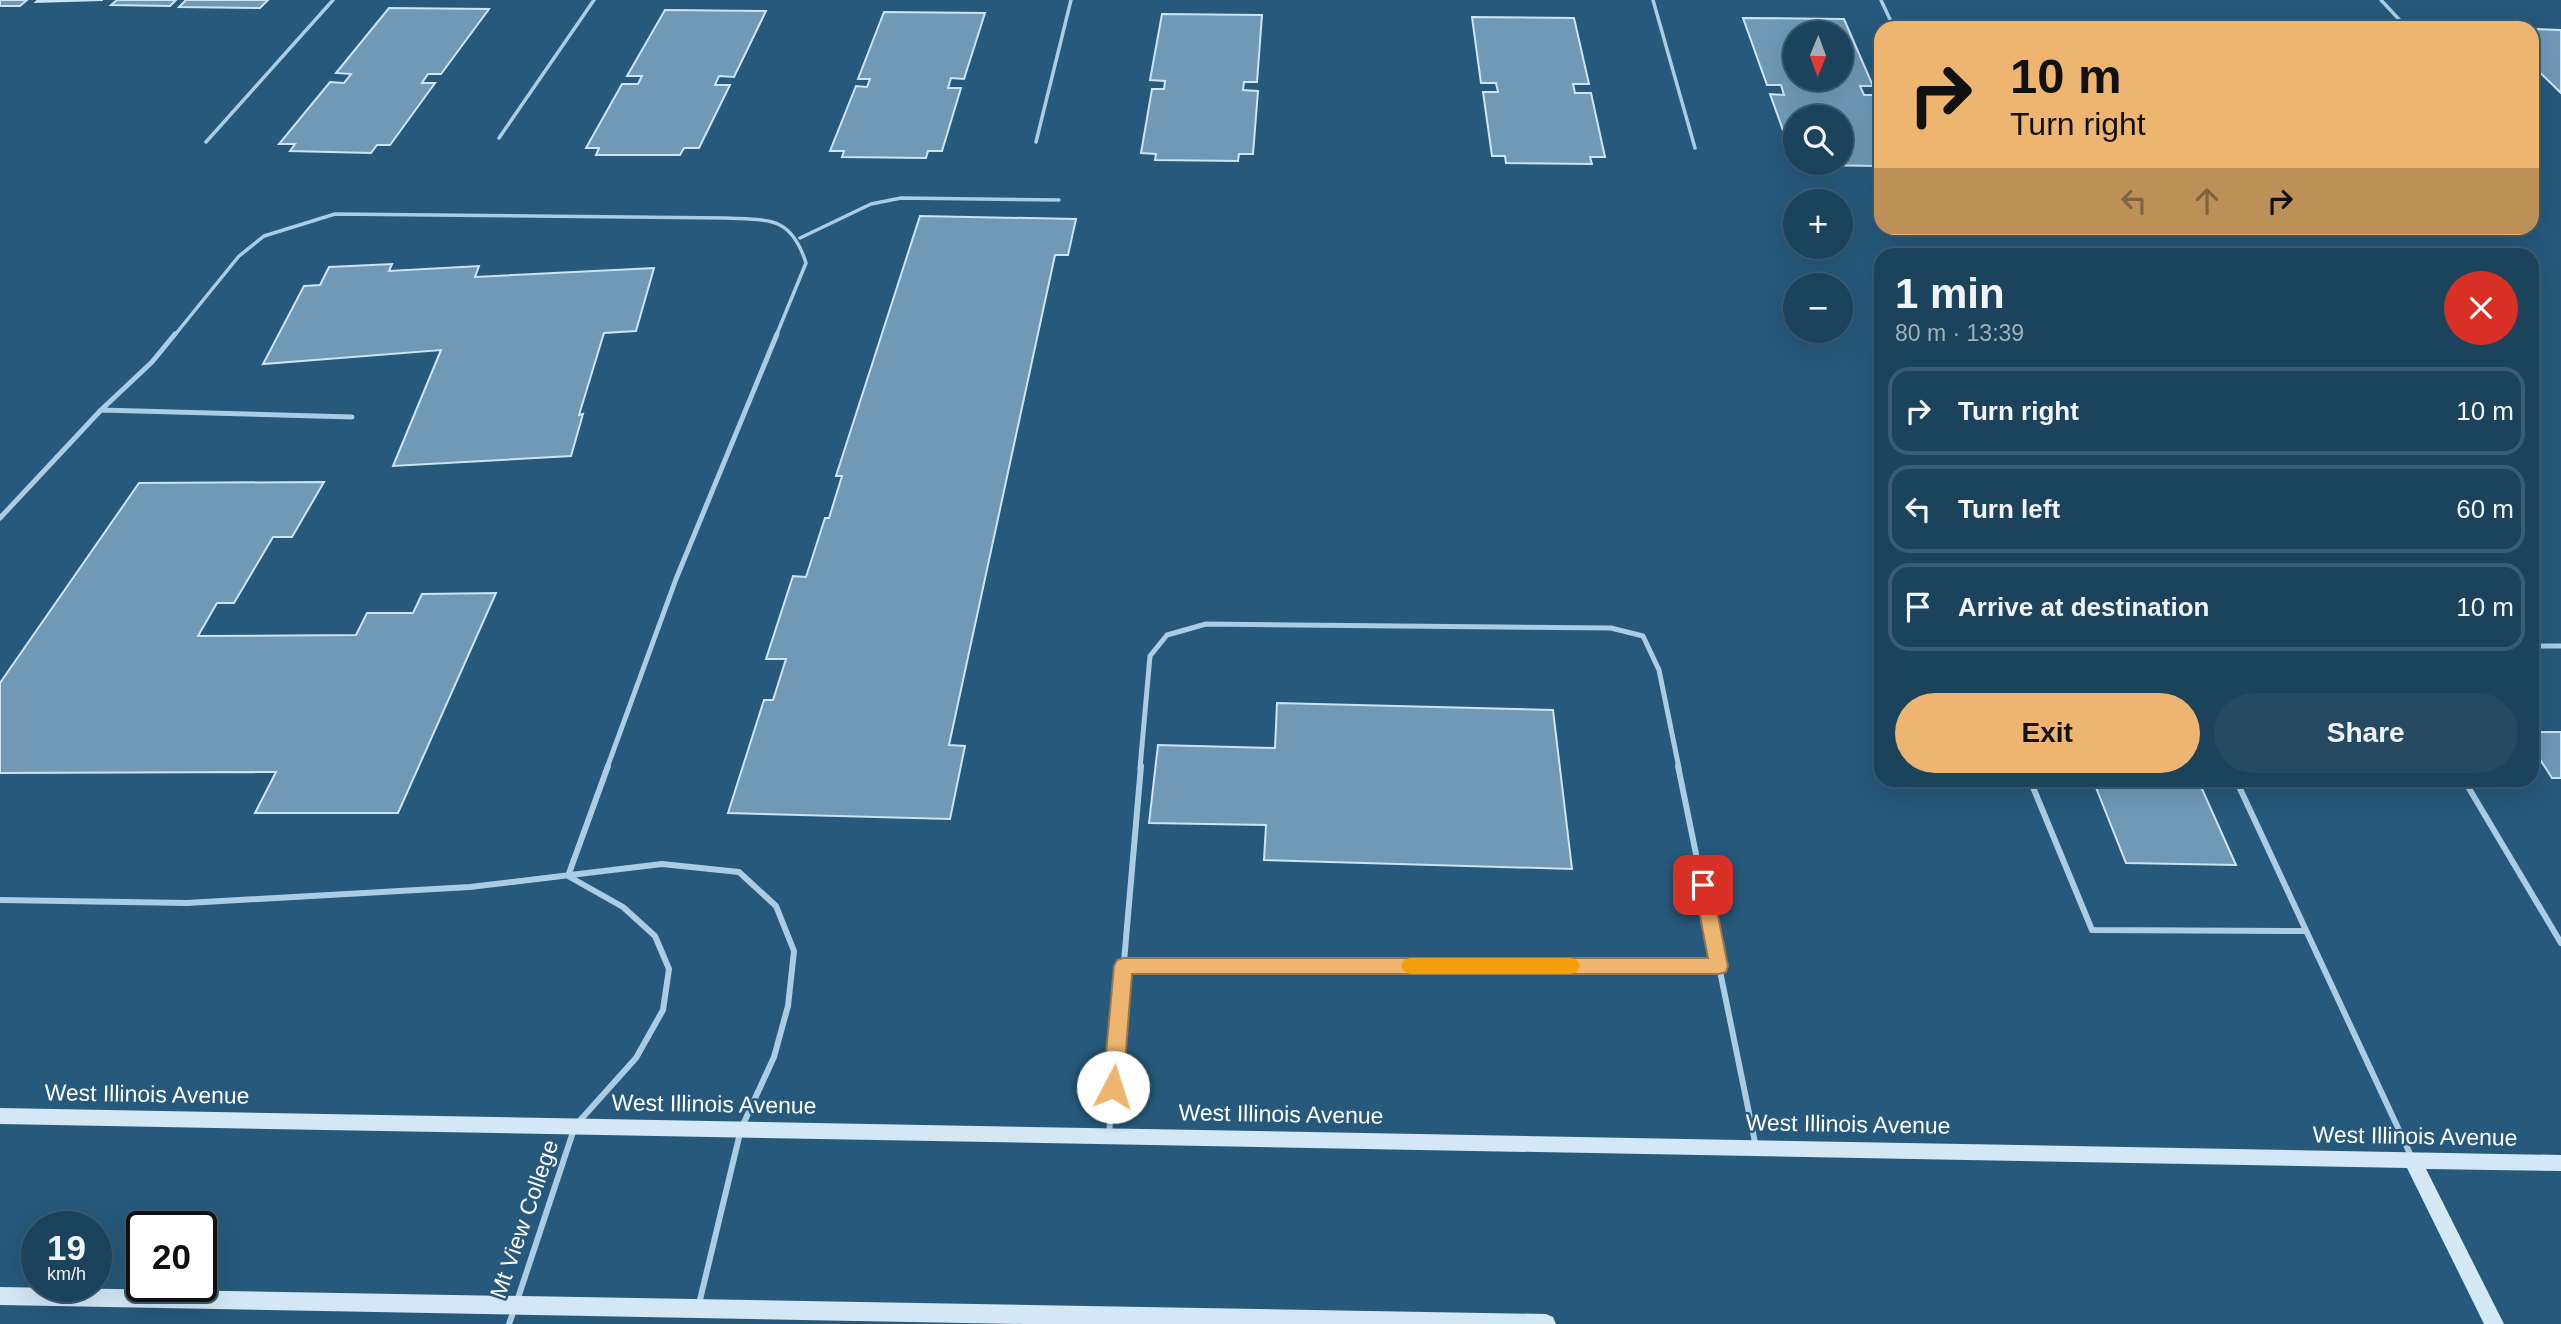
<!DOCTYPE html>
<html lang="en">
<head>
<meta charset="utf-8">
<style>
	body { margin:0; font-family:Helvetica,sans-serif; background:#254a62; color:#f1f3f6; height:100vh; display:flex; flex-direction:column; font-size:26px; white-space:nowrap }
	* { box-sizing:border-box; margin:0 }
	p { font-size:23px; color:#a0b0bb }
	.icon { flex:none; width:38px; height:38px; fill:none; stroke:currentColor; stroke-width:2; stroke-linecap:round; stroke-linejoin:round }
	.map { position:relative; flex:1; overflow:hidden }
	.panel { position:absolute; left:1874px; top:248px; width:665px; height:539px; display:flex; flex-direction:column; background:#1c435c; border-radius:21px; box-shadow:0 7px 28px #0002,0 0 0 2px #3a5c72 }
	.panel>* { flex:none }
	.banner { position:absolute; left:1874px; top:21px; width:665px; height:214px; border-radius:21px; box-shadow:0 7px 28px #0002,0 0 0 2px #3a5c72; background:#edb56f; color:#111; overflow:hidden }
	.needle { width:46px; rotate:181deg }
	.controls { position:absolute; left:1783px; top:21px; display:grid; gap:14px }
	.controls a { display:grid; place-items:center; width:70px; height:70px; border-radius:50%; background:#1c435c; box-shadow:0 7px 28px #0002,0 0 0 2px #3a5c72; font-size:35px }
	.speed { position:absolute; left:21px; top:1211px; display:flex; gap:14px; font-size:35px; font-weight:700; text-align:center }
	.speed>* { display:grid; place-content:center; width:91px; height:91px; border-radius:50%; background:#1c435c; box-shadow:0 7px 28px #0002,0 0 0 2px #3a5c72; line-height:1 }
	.speed small { font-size:18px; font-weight:400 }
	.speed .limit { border:4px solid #111; border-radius:10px; background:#fff; color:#111 }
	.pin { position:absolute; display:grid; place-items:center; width:60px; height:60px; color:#fff; margin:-30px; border-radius:14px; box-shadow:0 4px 10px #0006 }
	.me { position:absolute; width:77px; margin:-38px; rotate:5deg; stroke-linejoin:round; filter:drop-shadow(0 0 5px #0008) }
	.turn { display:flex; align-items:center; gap:24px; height:147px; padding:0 21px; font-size:32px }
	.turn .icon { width:91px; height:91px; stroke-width:2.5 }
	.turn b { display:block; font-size:49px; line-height:60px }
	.lanes { display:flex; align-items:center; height:66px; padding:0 21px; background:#0003; justify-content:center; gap:35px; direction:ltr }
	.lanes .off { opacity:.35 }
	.round { display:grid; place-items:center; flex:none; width:74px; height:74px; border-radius:37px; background:#254a62 }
	.head { display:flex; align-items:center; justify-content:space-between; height:119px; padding:0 21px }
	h1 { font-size:42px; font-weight:700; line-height:52px }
	.action { display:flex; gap:14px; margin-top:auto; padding:14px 21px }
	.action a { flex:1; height:80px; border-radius:42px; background:#edb56f; color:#111; font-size:28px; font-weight:700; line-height:80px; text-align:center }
	.action a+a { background:#254a62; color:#f1f3f6 }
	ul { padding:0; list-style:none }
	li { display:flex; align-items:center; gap:21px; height:88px; margin:0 14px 10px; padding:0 7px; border:4px solid #3a5c72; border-radius:21px }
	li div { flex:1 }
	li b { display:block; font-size:26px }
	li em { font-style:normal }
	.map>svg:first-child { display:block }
	.building { fill:#6f99b5; stroke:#cde4f3; stroke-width:2; fill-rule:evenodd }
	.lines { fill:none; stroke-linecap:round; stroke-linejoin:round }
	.lane-far2 { stroke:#aacde4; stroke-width:3.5 }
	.lane-far1 { stroke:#aacde4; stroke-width:5 }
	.lane { stroke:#aacde4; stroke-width:6 }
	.secondary { fill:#d3e7f4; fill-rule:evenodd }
	.route { fill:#edb56f; stroke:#9a7648; stroke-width:2 }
	.slow { fill:#f59e0b }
	.labels { text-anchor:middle; stroke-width:5; stroke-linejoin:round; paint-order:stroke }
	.near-street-label { font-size:23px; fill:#fff; stroke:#26597b }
</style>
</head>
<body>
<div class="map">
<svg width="2561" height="1324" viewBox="0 0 2561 1324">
	<rect width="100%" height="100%" fill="#26597b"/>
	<path class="building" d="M0,0h27l-7,6h-20z
		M38,0h65l-67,2z
		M117,0h59l-6,6 -59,-1z
		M186,0h82l-8,8 -81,-1z
		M389,8l100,1 -48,65h-13l-6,9h13l-45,62h-13l-6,8 -81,-2 5,-7h-16l51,-62 14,1 7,-9 -15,-1z
		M665,10l101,1 -32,66 -15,-1 -4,9h15l-31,63h-15l-4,7h-84l3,-7h-13l36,-64h16l4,-8h-15z
		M884,12l101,1 -21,66 -13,-1 -3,10h13l-19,63h-14l-2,7 -84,-1 2,-6h-14l26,-65 11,1 3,-8h-12z
		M1162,14l100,1 -5,67h-13l-1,8 15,1 -5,63h-14l-1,7 -83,-1 1,-6 -15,-1 11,-64h12l1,-8 -15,-1z
		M1472,17l102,1 15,66h-16l2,9h16l14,64h-15l2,7 -86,-1 -1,-7h-13l-9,-64h15l-2,-9h-15z
		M1743,18l101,1 29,67h-13l4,9h13l4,9v62l-71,-1 -1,-2h32v-46h-45v41h-3l-23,-64 14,1 -3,-10h-14zM1796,33h45v46h-45z
		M2225,23l102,1 3,4h-101z
		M1984,26l95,1 1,1h-94z
		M2532,29l29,1v63l-29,-28z
		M920,216l156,3 -8,36h-13l-106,490 16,1 -15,73 -222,-6 36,-113h9l13,-41h-20l27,-83 13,1 19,-59h4l13,-42h-6z
		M392,264l-3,7 90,-5 -4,11 179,-9 -18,63 -32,2 -25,82 4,-1 -12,42 -178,10 48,-116 -178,14 41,-78 16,-1 9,-18z
		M324,482l-32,55h-19l-39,66h-17l-19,33 158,-1 11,-22h46l9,-19 74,-1 -98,220h-143l21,-41 -276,1v-90l139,-200z
		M1277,703l276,7 19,159 -308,-9 2,-35 -117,-2 9,-78 117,3z
		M2532,732h29v46h-9l-20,-31z
		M2093,780h105l38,85 -110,-2z"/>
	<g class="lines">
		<path class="lane-far2" d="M1653,0l42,148
			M1881,0l13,28
			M2381,0l26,28
			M499,138l95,-138
			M206,142l127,-142
			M1036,142l35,-142
			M800,238l71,-34 30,-6 158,2
			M174,336l65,-80 25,-20 71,-22 391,4c44,2 65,-2 80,45l-30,73"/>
		<path class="lane-far1" d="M101,410l251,7
			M0,518l101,-108 51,-48 23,-28
			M2532,646h29
			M607,768l69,-189 101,-245
			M1140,768l10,-112 17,-21 39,-11 405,4 32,8 16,34 20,98"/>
		<path class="lane" d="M1678,766l78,381
			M2030,780l62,150 214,1
			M2236,780l176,378
			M2464,780l97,163
			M568,876l40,-110
			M0,900l187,3 283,-16 192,-23 77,8 37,34 18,45 -6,55 -14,51 -33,72 -42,175
			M1123,966h596
			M1109,1134l32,-368
			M517,1301l58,-175 61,-68 27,-48 6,-41 -14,-33 -32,-29 -55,-31
			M509,1324l5,-14"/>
		<path class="secondary" d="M0,1108l2561,47v16l-135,-2 78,155h-20l-77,-156 -2407,-44z
			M0,1287l1546,27 7,3 3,7h-532l-1024,-19z"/>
	</g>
	<path class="route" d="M1703,878l9,7 16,81 -2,6 -7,2h-587l-9,113 -3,6 -7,3 -7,-3 -3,-6 11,-121 3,-6 6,-2h585l-14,-73z"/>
	<path class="slow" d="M1410,958h160l7,2 3,6 -3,6 -7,2h-160l-6,-3 -3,-5 3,-6z"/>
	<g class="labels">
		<g class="near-street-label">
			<text transform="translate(147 1094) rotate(1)" y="8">West Illinois Avenue</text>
			<text transform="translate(714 1104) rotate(1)" y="8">West Illinois Avenue</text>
			<text transform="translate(1281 1114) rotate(1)" y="8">West Illinois Avenue</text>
			<text transform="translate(1848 1124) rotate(1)" y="8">West Illinois Avenue</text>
			<text transform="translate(2415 1136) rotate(1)" y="8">West Illinois Avenue</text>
			<text transform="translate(524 1219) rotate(-71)" y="8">Mt View College</text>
		</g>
	</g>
</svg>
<div class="controls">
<a><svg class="needle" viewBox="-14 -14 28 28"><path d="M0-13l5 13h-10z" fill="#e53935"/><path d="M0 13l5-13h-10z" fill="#a0b0bb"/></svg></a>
<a><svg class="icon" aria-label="search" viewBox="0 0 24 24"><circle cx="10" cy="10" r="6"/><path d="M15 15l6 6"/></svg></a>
<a>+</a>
<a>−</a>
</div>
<div class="speed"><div>19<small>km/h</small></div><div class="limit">20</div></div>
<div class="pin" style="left:1703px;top:885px;background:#d93025"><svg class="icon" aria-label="arrive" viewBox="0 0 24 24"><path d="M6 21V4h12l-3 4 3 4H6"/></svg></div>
<svg class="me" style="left:1113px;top:1087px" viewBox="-20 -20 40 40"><circle r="19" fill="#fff"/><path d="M0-13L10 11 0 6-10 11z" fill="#edb56f"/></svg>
<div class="banner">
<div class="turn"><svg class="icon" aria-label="right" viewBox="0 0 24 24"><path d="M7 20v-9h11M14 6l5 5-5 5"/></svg><div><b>10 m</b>Turn right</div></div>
<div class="lanes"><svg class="icon off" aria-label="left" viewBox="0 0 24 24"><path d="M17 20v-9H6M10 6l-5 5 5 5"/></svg><svg class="icon off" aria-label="ahead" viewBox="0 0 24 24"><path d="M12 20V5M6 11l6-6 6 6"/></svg><svg class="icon" aria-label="right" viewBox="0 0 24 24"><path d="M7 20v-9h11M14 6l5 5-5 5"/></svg></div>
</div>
<section class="panel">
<div class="head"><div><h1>1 min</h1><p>80 m · 13:39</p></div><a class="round" style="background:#d93025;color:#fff"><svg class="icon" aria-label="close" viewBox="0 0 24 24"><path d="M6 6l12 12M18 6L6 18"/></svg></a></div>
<ul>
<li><svg class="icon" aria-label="right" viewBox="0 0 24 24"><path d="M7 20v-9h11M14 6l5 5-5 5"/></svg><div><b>Turn right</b></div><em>10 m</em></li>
<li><svg class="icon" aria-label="left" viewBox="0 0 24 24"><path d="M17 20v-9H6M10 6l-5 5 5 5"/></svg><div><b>Turn left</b></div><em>60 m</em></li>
<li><svg class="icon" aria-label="arrive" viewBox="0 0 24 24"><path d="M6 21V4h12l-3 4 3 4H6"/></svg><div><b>Arrive at destination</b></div><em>10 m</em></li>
</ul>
<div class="action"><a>Exit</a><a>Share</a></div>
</section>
</div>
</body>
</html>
